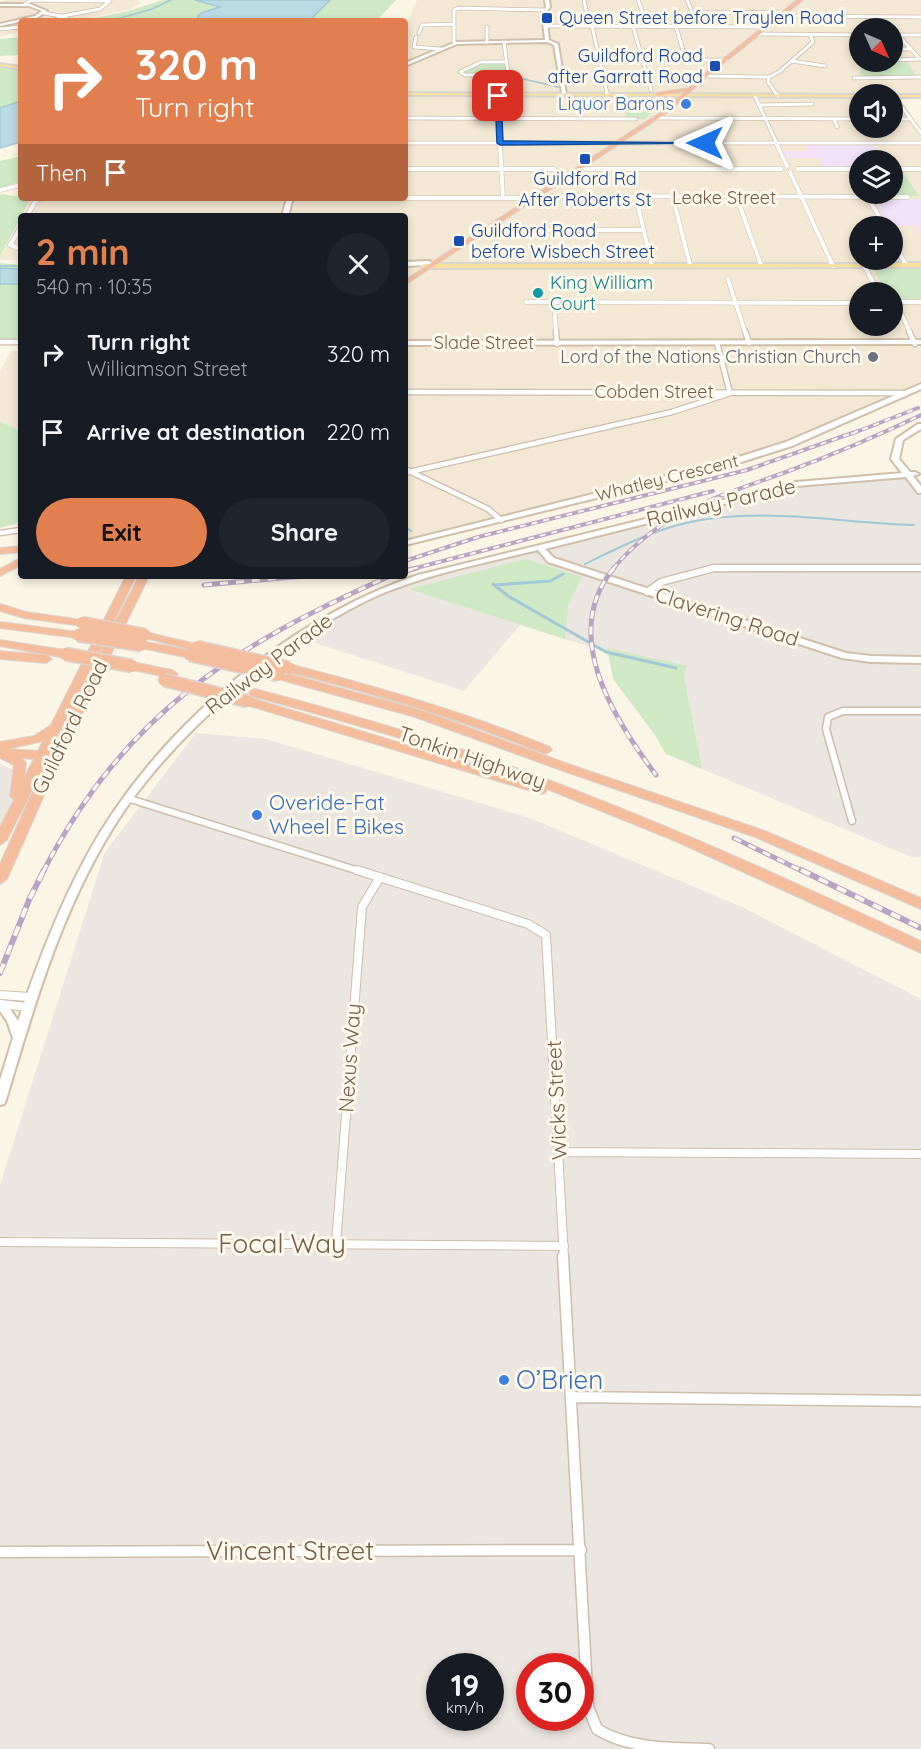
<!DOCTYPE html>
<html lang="en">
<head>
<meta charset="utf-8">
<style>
	body { margin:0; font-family:Quicksand,sans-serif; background:#20242c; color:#f1f3f6; height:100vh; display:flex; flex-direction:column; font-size:22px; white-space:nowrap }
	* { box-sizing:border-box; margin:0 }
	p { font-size:20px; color:#9ea1a6 }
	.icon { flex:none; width:33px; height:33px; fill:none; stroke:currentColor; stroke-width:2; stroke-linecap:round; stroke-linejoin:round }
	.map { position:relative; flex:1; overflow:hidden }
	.panel { position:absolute; left:18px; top:213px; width:390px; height:366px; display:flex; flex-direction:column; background:#171b24; border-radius:6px; box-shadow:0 3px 9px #0003 }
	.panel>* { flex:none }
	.top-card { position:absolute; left:18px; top:18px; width:390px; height:183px; border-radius:6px; box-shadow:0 3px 9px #0003; background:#e17f4e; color:#fff; overflow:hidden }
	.needle { width:39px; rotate:135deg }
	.controls { position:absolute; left:849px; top:18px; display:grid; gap:12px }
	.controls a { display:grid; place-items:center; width:54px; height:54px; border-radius:50%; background:#171b24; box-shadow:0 3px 9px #0003; font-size:30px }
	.speed { position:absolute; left:426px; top:1653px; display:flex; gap:12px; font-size:30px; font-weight:700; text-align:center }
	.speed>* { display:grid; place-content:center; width:78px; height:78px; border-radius:50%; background:#171b24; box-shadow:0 3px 9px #0003; line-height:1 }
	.speed small { font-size:15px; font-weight:400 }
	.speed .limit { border:9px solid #d22; background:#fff; color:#111 }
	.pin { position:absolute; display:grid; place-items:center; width:51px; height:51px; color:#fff; margin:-26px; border-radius:12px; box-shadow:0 3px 9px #0006 }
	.me { position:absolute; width:66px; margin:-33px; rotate:270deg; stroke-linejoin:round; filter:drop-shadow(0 0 4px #0008) }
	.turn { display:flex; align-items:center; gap:21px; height:126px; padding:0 18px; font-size:27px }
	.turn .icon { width:78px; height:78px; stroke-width:2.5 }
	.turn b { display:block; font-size:42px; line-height:51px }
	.then { display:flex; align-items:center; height:57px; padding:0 18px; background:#0003; gap:12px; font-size:22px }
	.round { display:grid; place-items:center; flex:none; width:63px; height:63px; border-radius:32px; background:#20242c }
	.headline { display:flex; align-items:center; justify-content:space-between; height:102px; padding:0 18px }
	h1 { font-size:36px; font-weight:700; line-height:45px; color:#e17f4e }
	.cta { display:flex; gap:12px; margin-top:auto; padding:12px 18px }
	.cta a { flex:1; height:69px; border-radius:36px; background:#e17f4e; color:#111; font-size:24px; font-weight:700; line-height:69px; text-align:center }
	.cta a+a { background:#20242c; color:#f1f3f6 }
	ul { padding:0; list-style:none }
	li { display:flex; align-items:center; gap:18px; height:78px; padding:0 18px }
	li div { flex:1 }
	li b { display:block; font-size:22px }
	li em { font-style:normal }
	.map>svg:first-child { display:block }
	.residential { fill:#f3e8d4; fill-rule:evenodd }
	.industrial { fill:#ebe6df; fill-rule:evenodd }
	.education { fill:#f2e2f8 }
	.green { fill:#cfe9c4 }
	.water { fill:#badae4; stroke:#a1c8d6; stroke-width:1.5 }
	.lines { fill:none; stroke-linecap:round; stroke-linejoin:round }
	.stream-far2 { stroke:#a1c8d6; stroke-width:1.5 }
	.stream-far1 { stroke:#a1c8d6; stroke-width:2 }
	.stream { stroke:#a1c8d6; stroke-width:3 }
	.street-far5-casing { stroke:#cdbeac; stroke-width:4.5 }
	.street-far4-casing { stroke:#cdbeac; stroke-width:5 }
	.street-far3-casing { stroke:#cdbeac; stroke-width:7 }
	.street-far2-casing { stroke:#cdbeac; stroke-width:9 }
	.street-far1-casing { stroke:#cdbeac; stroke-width:10 }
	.street-casing { stroke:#cdbeac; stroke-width:13 }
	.secondary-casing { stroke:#d0bfa9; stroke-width:4 }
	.primary-casing { stroke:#dbd5d0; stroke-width:4 }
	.highway-casing { stroke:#dbd5d0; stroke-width:2 }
	.street-far5 { stroke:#fff; stroke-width:3 }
	.street-far4 { stroke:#fff; stroke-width:4 }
	.street-far3 { stroke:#fff; stroke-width:4.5 }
	.street-far2 { stroke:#fff; stroke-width:6 }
	.street-far1 { stroke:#fff; stroke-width:8 }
	.street { stroke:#fff; stroke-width:10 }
	.secondary { fill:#fff; fill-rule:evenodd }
	.primary { fill:#f8e1a0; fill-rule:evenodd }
	.highway { fill:#f4be9e; fill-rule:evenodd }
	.rail-far2-casing { stroke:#b9a4c5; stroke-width:4 }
	.rail-far1-casing { stroke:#b9a4c5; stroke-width:5 }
	.rail-casing { stroke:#b9a4c5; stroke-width:6 }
	.rail-far2 { stroke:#fef9eb; stroke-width:2; stroke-dasharray:6; stroke-linecap:butt }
	.rail-far1 { stroke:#fef9eb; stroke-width:3; stroke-dasharray:8; stroke-linecap:butt }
	.rail { stroke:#fef9eb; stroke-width:4; stroke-dasharray:10; stroke-linecap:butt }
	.highway-bridge-casing { stroke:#dbd5d0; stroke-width:15; stroke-linecap:butt }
	.highway-bridge { stroke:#f4be9e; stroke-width:12 }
	.route { fill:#1a73e8; stroke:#114b97; stroke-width:1.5 }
	.transit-dot { fill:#1a4fb4; stroke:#fef9eb; stroke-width:2 }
	.shop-dot { fill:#3f7fe0; stroke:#fef9eb; stroke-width:2 }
	.culture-dot { fill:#0f9aa8; stroke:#fef9eb; stroke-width:2 }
	.worship-dot { fill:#6b7280; stroke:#fef9eb; stroke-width:2 }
	.labels { text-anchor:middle; stroke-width:6; stroke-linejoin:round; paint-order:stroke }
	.far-transit-label { font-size:18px; fill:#164399; stroke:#fef9eb; text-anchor:start }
	.far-shop-label { font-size:18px; fill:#366cbe; stroke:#fef9eb; text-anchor:end }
	.far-street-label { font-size:18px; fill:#745e4b; stroke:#fef9eb }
	.far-culture-label { font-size:18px; fill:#0d838f; stroke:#fef9eb; text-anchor:start }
	.far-worship-label { font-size:18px; fill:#5b616d; stroke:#fef9eb; text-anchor:end }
	.street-label { font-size:21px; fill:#745e4b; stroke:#fef9eb }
	.shop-label { font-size:21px; fill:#366cbe; stroke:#fef9eb; text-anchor:start }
	.near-street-label { font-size:26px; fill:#745e4b; stroke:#fef9eb }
	.near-shop-label { font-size:26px; fill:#366cbe; stroke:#fef9eb; text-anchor:start }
</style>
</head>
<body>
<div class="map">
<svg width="921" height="1749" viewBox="0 0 921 1749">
	<rect width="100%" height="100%" fill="#fbf5e5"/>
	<path class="residential" d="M6,0h133l1,3 -9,6 -55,12h-55v11l-21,4v-34z
		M417,0h504v97h-24l24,33v261l-114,49 -71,25 -331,80v-329h-383l10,-18h373v-171zM860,28h32v34h-32zM860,94h32v34h-32zM860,160h32v34h-32zM860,226h32v34h-32zM860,292h32v34h-32z
		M21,218v42h-21v-4z
		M11,351h10v80l-21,-11v-48z"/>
	<path class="industrial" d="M915,478l6,6v373h-10l-209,-88 -18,-93 -164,-51 -56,66 -167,-54 10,-8 76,-40 37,-11 371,-91 37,-5z
		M196,733l70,6 264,79 210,88 181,93v750h-921v-564l105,-333zM440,1666h50v52h-50zM530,1666h50v52h-50z
		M0,764l16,7 -2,39 -14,30z"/>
	<path class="education" d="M804,143h68l10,17h-22l-1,9h-35l-5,-11h-36l-3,-7h28z
		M921,199v36l-5,-9h-27l-15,-26z"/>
	<path class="green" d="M163,0h32l25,8 -14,3 -11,10h-115l48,-10z
		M330,0h66l-16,17 6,4h-77z
		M21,37v18l-21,1v-17z
		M906,60l11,17 -57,1 1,-16z
		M505,61l3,13 -43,1 -5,-3 16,-8z
		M0,65l21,3v33l-21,7z
		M645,97l20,3 -20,19h-19l-1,-4 8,-9z
		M21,156v25l-21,8v-28z
		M893,171h9l17,25h-43l-1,-2h17z
		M0,194l31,4 -31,58z
		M0,263l21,2v74h-21z
		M873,267l48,1v31h-28l-1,-7h-7z
		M0,421l21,10v91l-21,6z
		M526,559l56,18 -14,29 -3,33 -156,-50z
		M607,648l80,18 -3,10 18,93 -36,-15 -11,-19 -42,-56z"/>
	<path class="water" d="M195,0h135l-21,21h-114l6,-8 19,-6z
		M21,101v41l-21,6v-40z
		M0,268l21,1v15h-21z"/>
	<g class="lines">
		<path class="stream-far2" d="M110,21l42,-12 19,-9
			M515,77l43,10
			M0,266h21"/>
		<path class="stream-far1" d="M405,527l6,4
			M585,564c33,-16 66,-33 101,-41 74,-17 154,0 228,2"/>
		<path class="stream" d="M493,584l15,12 98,56 70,16
			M495,585l55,-4 13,-7"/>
		<defs>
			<path id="street-far5" d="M584,0l5,26
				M638,0l10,26
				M687,0l11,26
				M24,5l7,-5 79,1 -10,8 -37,7
				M459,8l87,2
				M44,13l22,4 -17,4
				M692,13l85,-1
				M780,16l141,1
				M545,26l223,1
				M592,26l15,67
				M633,26l18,64
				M487,27v15
				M676,27l10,33
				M0,29l21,-2
				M419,33l3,-8 32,-1
				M759,34l101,1
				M892,35h29
				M898,35l21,23
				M416,37l-2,10 27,2
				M454,42v-32l5,-2
				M897,49h13
				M854,51l6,6
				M641,60h86
				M892,60l29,-1
				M792,61l33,5
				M503,75h-38l-5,-3 21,-10h25
				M503,75l5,-1 -4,-32
				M503,75l1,10
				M707,76l62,1
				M854,78l67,-1
				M497,94l3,52
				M755,96l23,50
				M778,96l-10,-14 1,-5 10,-5 34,-30 -3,-7
				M894,96l27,37
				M760,105l52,-1
				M405,118l231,1
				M653,118l207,1
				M834,119l3,8
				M892,119h18
				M405,143h516"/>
			<path id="street-far4" d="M500,145l3,53
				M777,145l10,21
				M405,169h97
				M502,169h52
				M579,169h202
				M797,169h63
				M892,169h29
				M790,172l43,94
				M0,190l21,-5
				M540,196l368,1
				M187,198h23
				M405,198h117
				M636,198l16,67
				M673,198l17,67
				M737,198l24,67
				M868,198l17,28
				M27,216l9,-16 7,-2
				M21,227l-11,18 11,4
				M511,230h133
				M892,240l14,25
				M865,267l13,25
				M728,279l17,53
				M526,302l334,1
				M894,302h27
				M896,302l14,30
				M554,304l2,28"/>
			<path id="street-far3" d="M556,331l1,13
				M745,331l4,12
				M909,331l6,13
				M0,342h21
				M405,392l498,1
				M405,469l83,40 13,11
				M409,472l263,-60 58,-19 -13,-50
				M0,533l21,-3
				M709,569l212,-1"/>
			<path id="street-far2" d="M647,592l14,-10 53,-14h207
				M127,798l235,74
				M852,821l-26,-92 2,-12 15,-6h78"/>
			<path id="street-far1" d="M357,870l171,54 18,11 18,323
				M0,995l30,2
				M0,1004l27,3
				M560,1152l361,2
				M0,1242l564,4
				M336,1244l26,-337 18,-30"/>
			<path id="street" d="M563,1256l25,451 9,22c31,20 75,19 112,20
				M572,1397l349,4
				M0,1552l581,-2"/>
			<path id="secondary" d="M545,0h4l1,7 -4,6 3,27 9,4 8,50 -4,-1 -8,-48 -7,-3 -90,2 -52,22v-3l51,-21 89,-2 -3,-27 4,-6z
				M0,4h30l17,7 -10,7 -37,8v-2l35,-8 7,-5 -13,-5h-29z
				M287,198h6l-5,18h-6z
				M405,262l24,-1 3,2 -3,2 -24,1z
				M921,340v4l-516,1v-4z
				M921,384v5l-129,57 -57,18 -330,81v-4l324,-81 57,-18z
				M918,424h3v5l-18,11 -4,19 11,13h5l4,2 -6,2 8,10v7h-3l-12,-16 -110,9 -251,63 9,9 292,95 25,3 50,1v6l-50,-1 -29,-4 -294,-96 -10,-12c-53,13 -107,23 -157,44 -50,22 -95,54 -137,89 -44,37 -84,77 -118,125 -60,87 -90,191 -120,292l-2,4 -4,1v-25l13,-42 -6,-17 -7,-10v-11l5,1 13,20c19,-57 40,-112 68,-164 67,-124 198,-237 332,-282l378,-93 106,-9 -11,-14 5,-20z"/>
			<path id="primary" d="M0,64l21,3v2l-21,-3z
				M405,93l455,2v2l-455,-2z
				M892,95h29v2h-29z
				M921,263v4h-52l-3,-2 3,-2z
				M861,264l2,1v2l-439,1 -3,-2 3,-2z"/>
			<path id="highway" d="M797,0h6l-94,75 -41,37 -263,173v-5l259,-170 22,-19 -29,5 -2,-3 34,-5 10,-10z
				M21,546v6l-21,2v-6z
				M21,558v7l-21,11v-7z
				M126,576h10l-86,176 89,-176h10l-88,181 -54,122 -7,5v-20l47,-104 -40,80 -7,5v-18l14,-27 -4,-4 4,-31 -14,-7v-16l34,-6 17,-11zM43,741l-5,10 -31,-2zM21,758l13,1 -10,19 2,-15z
				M0,604l26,8 56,8 6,3 -6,3 -58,-8 -24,-7z
				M0,622l78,10 6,3 -6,3 -78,-10z
				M145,632l56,13 2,2 -6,4 -56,-14v-4z
				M0,640l65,10 6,4 -6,4 -65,-12z
				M141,641l43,8 6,4 -6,4 -47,-10 -2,-2z
				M0,651l46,4 6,4 -6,4 -46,-4z
				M132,662l40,8 6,4 -6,4 -44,-9 -2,-3z
				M289,664c89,23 176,48 261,83l2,3 -6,4 -4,-1c-84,-35 -170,-60 -257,-82v-6z
				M278,671l145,40 151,55 191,65 156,67v11l-166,-72 -189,-65 -151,-55 -141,-39 -2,-3z
				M255,689c88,23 175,48 261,79 138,50 272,111 405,173v12l-248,-113 -126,-51 -2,4 -4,1 -298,-90 -2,-3 2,-3h8l276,83c-91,-34 -183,-60 -276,-85l-2,-3 2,-3z"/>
		</defs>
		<use href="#street-far5" class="street-far5-casing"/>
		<use href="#street-far4" class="street-far4-casing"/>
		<use href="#street-far3" class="street-far3-casing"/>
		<use href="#street-far2" class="street-far2-casing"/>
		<use href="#street-far1" class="street-far1-casing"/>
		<use href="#street" class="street-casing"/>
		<use href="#secondary" class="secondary-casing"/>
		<use href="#primary" class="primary-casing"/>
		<use href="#highway" class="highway-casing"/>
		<use href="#street-far5" class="street-far5"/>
		<use href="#street-far4" class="street-far4"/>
		<use href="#street-far3" class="street-far3"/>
		<use href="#street-far2" class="street-far2"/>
		<use href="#street-far1" class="street-far1"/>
		<use href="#street" class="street"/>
		<use href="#secondary" class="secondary"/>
		<use href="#primary" class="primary"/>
		<use href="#highway" class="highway"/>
		<defs>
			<path id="rail-far2" d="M851,434l67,-26
				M405,561l73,-24 269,-67 111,-39
				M412,569l301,-78
				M613,569c48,-58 105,-72 173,-97 46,-17 91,-36 135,-57"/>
			<path id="rail-far1" d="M614,568c-55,66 0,151 42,207
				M405,571l12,-3
				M204,585l100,-9
				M734,838l70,34
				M43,872c82,-158 189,-226 347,-296"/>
			<path id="rail" d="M801,870l120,58
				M0,973l29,-73 15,-30"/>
		</defs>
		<use href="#rail-far2" class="rail-far2-casing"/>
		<use href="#rail-far1" class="rail-far1-casing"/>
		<use href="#rail" class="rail-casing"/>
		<use href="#rail-far2" class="rail-far2"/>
		<use href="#rail-far1" class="rail-far1"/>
		<use href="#rail" class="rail"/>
		<defs>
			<path id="highway-bridge" d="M82,623l63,12
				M78,635l63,10
				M197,647l92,21
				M65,654l67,12
				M190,655l88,20
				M164,680l83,21"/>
		</defs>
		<use href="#highway-bridge" class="highway-bridge-casing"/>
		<use href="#highway-bridge" class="highway-bridge"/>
	</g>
	<path class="route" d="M495,95l6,1 2,45 206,2 -209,2 -3,-2z"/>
	<g class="transit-dot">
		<rect x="541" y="12" width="12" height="12" rx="3"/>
		<rect x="709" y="60" width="12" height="12" rx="3"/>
		<rect x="579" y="153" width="12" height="12" rx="3"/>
		<rect x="453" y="235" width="12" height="12" rx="3"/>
	</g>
	<g class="shop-dot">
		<circle cx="686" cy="104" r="6"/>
		<circle cx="257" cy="815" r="6"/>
		<circle cx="504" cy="1380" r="6"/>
	</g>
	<circle class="culture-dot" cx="538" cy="293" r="6"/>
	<circle class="worship-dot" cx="873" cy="357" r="6"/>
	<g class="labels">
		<g class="far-transit-label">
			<text x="559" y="24">Queen Street before Traylen Road</text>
			<text x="703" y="62" text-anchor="end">Guildford Road<tspan x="703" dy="21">after Garratt Road</tspan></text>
			<text x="585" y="185" text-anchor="middle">Guildford Rd<tspan x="585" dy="21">After Roberts St</tspan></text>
			<text x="471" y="237">Guildford Road<tspan x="471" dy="21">before Wisbech Street</tspan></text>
		</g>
		<g class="far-shop-label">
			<text x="674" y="110">Liquor Barons</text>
		</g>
		<g class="far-street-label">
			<text x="724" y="204">Leake Street</text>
			<text x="484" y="349">Slade Street</text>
			<text x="654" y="398">Cobden Street</text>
			<text transform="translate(667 478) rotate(-14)" y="6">Whatley Crescent</text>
		</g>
		<g class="far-culture-label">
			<text x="550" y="289">King William<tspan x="550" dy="21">Court</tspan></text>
		</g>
		<g class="far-worship-label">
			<text x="861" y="363">Lord of the Nations Christian Church</text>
		</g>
		<g class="street-label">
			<text transform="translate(721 503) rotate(-13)" y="7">Railway Parade</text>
			<text transform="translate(727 617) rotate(18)" y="7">Clavering Road</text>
			<text transform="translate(269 664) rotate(-37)" y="7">Railway Parade</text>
			<text transform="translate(70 727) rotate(-64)" y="7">Guildford Road</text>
			<text transform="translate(472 758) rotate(19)" y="7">Tonkin Highway</text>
			<text transform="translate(350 1058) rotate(-86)" y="7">Nexus Way</text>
			<text transform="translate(557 1100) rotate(-93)" y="7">Wicks Street</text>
		</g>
		<g class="shop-label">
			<text x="269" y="810">Overide-Fat<tspan x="269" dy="24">Wheel E Bikes</tspan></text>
		</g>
		<g class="near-street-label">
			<text x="282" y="1253">Focal Way</text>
			<text x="290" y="1560">Vincent Street</text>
		</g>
		<g class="near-shop-label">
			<text x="516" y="1389">O’Brien</text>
		</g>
	</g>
</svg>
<div class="controls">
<a><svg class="needle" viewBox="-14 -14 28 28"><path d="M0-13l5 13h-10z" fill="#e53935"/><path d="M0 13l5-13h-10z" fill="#9ea1a6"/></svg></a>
<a><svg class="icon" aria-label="sound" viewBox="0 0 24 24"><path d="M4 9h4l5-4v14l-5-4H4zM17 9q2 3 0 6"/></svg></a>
<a><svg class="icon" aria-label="layers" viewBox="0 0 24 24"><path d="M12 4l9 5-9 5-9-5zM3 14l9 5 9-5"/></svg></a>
<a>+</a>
<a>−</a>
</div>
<div class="speed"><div>19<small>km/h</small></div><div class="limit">30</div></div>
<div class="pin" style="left:498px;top:96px;background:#d93025"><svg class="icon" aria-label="arrive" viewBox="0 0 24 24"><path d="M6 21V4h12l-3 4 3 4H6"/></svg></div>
<svg class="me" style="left:705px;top:143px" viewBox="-20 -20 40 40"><path d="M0-17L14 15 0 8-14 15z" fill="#1a73e8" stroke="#fff" stroke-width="4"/></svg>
<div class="top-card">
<div class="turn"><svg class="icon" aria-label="right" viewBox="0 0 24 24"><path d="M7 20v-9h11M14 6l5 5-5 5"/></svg><div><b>320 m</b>Turn right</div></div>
<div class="then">Then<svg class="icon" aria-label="arrive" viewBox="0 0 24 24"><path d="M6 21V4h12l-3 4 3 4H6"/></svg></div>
</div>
<section class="panel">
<div class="headline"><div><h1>2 min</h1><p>540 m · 10:35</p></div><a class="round"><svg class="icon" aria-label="close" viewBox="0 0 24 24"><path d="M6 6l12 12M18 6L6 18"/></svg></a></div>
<ul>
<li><svg class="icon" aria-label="right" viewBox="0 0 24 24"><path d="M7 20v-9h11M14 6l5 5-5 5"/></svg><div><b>Turn right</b><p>Williamson Street</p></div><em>320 m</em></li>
<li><svg class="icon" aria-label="arrive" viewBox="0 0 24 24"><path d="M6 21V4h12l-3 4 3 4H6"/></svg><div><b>Arrive at destination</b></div><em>220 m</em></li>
</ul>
<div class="cta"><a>Exit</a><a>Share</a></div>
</section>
</div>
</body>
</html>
